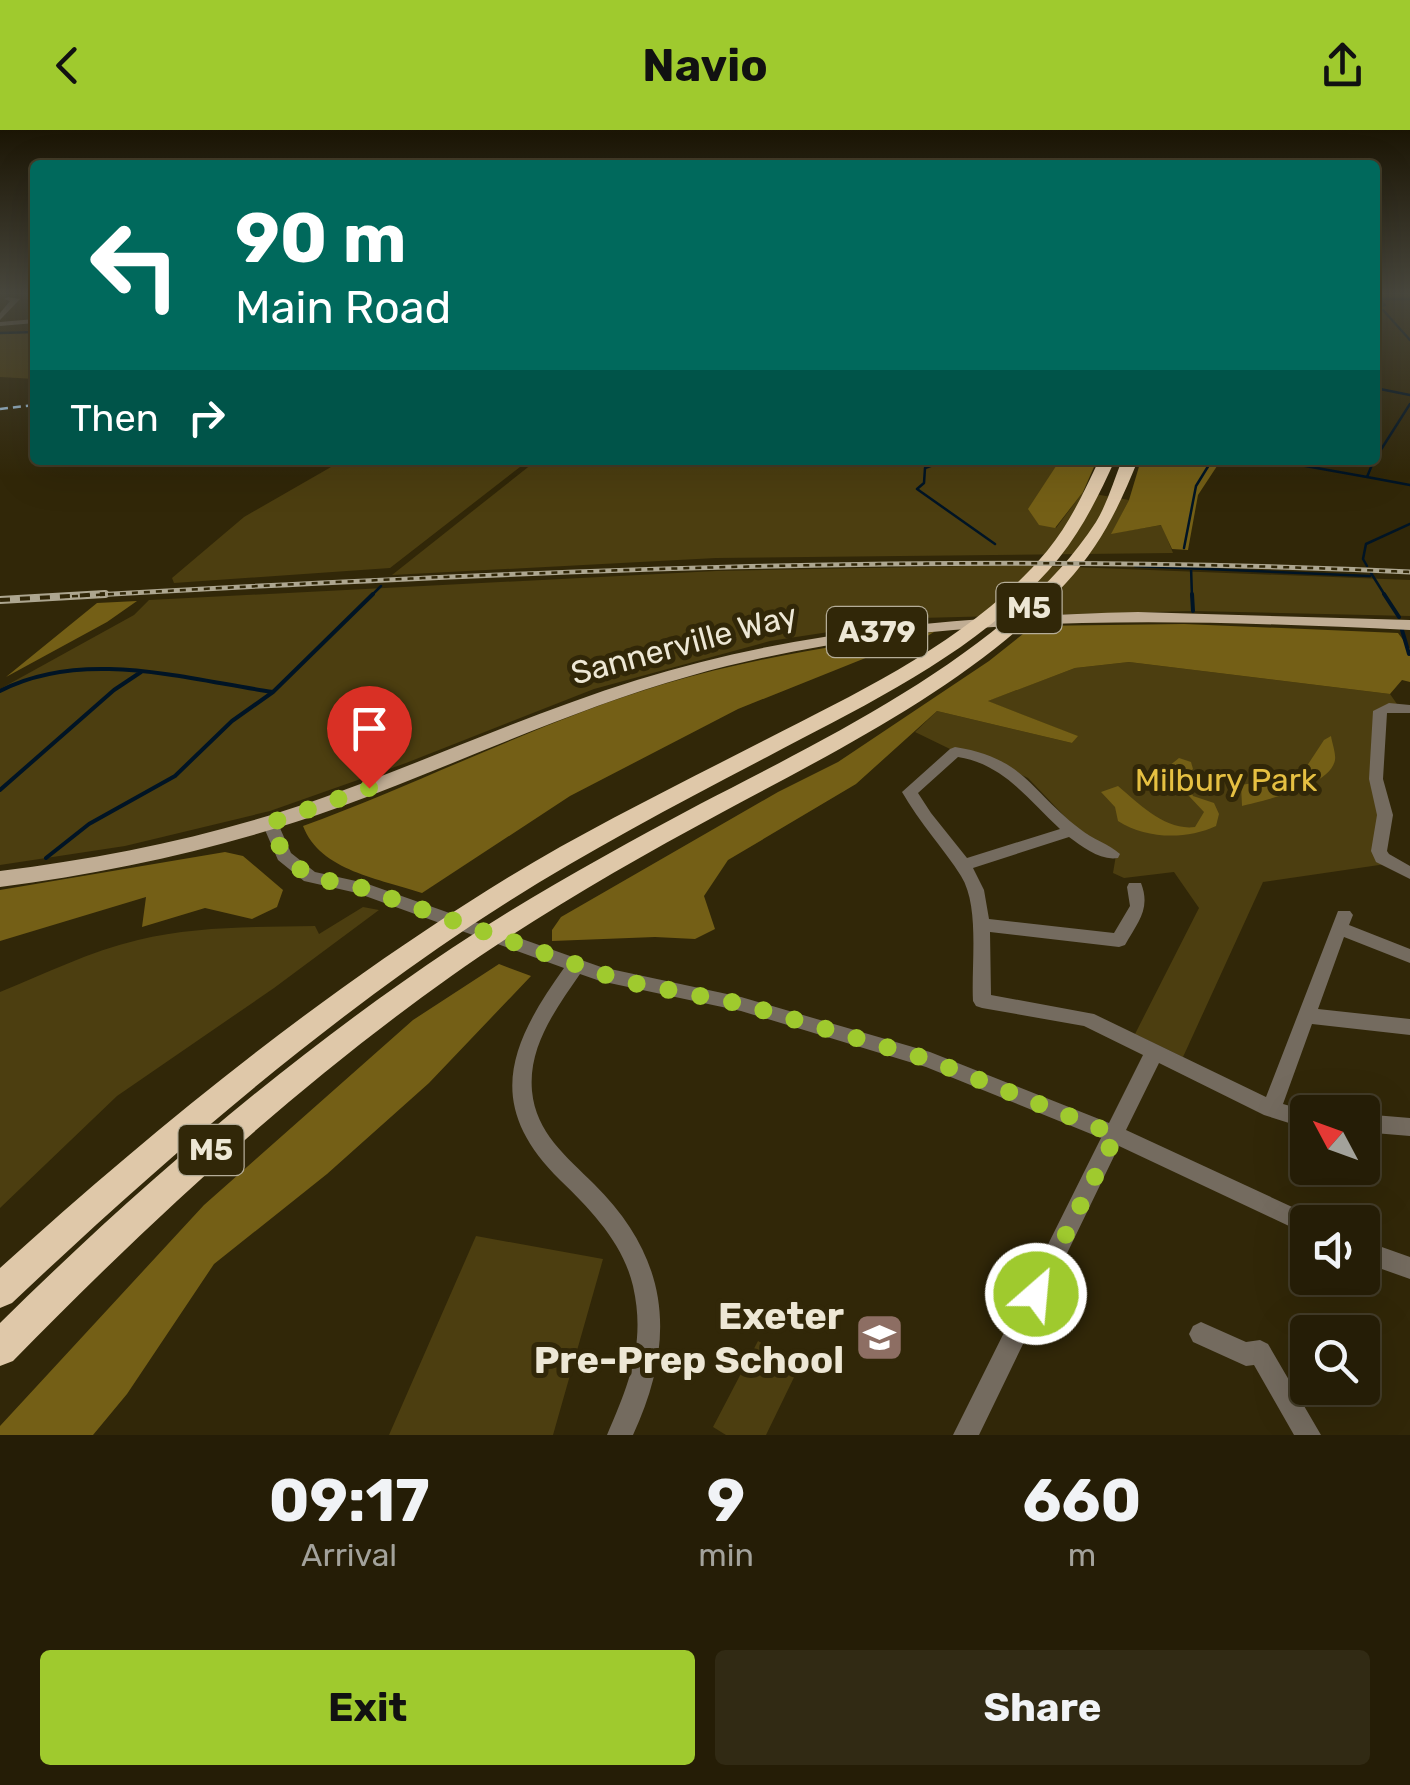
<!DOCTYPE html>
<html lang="en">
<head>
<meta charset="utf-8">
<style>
	body { margin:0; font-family:Rubik,sans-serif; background:#312a14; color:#f1f3f6; height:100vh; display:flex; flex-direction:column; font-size:38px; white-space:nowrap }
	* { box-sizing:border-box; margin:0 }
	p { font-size:32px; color:#a3a29b }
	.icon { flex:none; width:55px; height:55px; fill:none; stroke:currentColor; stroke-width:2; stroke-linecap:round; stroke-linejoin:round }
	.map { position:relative; height:1305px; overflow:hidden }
	.details { display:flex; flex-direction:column; background:#251d06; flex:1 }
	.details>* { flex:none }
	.guide { position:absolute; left:30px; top:30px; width:1350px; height:305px; border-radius:10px; box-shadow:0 10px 40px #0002,0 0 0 2px #423b28; background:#00695c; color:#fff; overflow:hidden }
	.needle { width:65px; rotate:311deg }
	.buttons { position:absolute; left:1290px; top:965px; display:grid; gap:20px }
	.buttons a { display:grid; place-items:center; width:90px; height:90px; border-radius:10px; background:#251d06; box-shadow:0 10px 40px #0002,0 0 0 2px #423b28; font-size:50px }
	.pin { position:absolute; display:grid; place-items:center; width:85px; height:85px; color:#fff; margin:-102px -42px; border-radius:50% 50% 50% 0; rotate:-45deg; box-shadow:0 0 10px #0007 }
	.pin .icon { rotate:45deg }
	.me { position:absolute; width:110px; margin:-55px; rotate:27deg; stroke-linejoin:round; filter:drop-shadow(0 0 8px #0008) }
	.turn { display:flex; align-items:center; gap:35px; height:210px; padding:0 40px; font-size:45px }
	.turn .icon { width:130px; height:130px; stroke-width:2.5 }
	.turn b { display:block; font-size:70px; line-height:85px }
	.then { display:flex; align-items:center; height:95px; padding:0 40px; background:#0003; gap:20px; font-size:38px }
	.eta { display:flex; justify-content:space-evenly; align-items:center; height:170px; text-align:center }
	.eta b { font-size:60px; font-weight:700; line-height:70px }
	.cta { display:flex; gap:20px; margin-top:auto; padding:20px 40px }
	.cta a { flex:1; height:115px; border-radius:10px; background:#9fca2e; color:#111; font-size:40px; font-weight:700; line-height:115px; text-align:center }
	.cta a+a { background:#312a14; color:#f1f3f6 }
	header { display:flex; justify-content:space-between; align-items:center; height:130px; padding:0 40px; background:#9fca2e; color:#111; font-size:45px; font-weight:700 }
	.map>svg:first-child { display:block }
	.green { fill:#4c3e10 }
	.forest { fill:#745f16 }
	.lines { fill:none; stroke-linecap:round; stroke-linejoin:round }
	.stream-far1 { stroke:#001425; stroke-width:2.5 }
	.stream { stroke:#001425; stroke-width:4 }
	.ferry { stroke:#afd5f3; stroke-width:2.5; stroke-dasharray:8 5; stroke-linecap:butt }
	.minor { fill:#746b5f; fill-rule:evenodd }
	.major { fill:#c0ad94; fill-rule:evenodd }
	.highway { fill:#dfc8a9; fill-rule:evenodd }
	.rail-far1-casing { stroke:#ada690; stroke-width:5 }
	.rail-casing { stroke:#ada690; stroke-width:8 }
	.rail-far1 { stroke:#312708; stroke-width:2.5; stroke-dasharray:6; stroke-linecap:butt }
	.rail { stroke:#312708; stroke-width:4; stroke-dasharray:10; stroke-linecap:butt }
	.route { stroke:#9fca2e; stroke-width:18; stroke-dasharray:0 32.4 }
	.labels { text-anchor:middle; stroke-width:10; stroke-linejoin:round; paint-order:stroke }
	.shield { fill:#312708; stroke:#b5ad98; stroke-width:2.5 }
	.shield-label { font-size:30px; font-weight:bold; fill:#ede7d5 }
	.street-label { font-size:32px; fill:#ede7d5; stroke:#312708 }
	.park-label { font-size:32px; fill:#e6c042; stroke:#312708 }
	.near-poi-label { font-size:38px; font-weight:bold; fill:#ede7d5; stroke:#312708; text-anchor:end }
</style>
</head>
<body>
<header><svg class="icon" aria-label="back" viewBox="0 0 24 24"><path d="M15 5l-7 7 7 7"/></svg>Navio<svg class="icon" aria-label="share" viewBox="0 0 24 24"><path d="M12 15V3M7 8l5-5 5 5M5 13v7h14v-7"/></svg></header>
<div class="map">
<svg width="1410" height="1305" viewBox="0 0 1410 1305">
	<rect width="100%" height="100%" fill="#312708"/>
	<path class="green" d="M35,200v49l-35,-2v-44z
		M529,330l-139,108 -216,15 -2,-5 72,-61 94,-54z
		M537,330h523l-9,16 5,52 27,-36 46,8 -17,33 50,-8 11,28 -457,5 -324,17z
		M1021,435l389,15v36l-217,-5 -273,7 -150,23 -176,48 -188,74 -136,48 -145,35 -125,19v-176l134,-74 15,-15 567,-29z
		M1129,532l261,32 7,10 -21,6 10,154 -123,18 -80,175 -48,-23 64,-126 -25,-36 -50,6 -11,-5 3,-18 -23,-9 -65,-68 -59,-28 -19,-1 -35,-17 22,-21 135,32 5,-7 -90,-35 88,-33z
		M363,777l16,3 -105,78 -157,108 -117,112v-216c45,-18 90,-41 138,-52 57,-14 118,-13 177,-14l4,8z
		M476,1106l127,23 -50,176h-164z
		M758,1211l42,24 -34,70h-40l-13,-8z"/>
	<path class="forest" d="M1060,330h37l-14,32 -28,36 -16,-3 -11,-16z
		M1141,330h80l-23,35 -10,55 -16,-1 -11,-24 -50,9 18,-34z
		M137,471l-30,21 -101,55 91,-74z
		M1184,494l214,9 12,16v33l-8,-2 -12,14 -261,-32 -54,6 -87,33 90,35 -6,7 -135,-32 -81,73 -128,76 -24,36 11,33 -20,10 -40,-2 -103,4v-11l9,-13 217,-125 60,-30 151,-101 44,-35z
		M934,502l-32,19 -34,6 -130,52 -168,87 -148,97c-41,-14 -102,-22 -119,-67 121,-44 238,-105 361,-142 88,-26 179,-40 270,-52z
		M1331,606c1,7 5,17 4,24 -5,27 -71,40 -93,46l-1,-21 60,-10 23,-35z
		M1179,628l12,4 2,7 -9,8 9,19 21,7 5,11 -3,12c-30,14 -70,13 -98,-5l-3,-14 -14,-15 17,-6c21,18 48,45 77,41l9,-15 -32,-34 -3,-12z
		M225,722l18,4 40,34 -6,17 -25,12 -47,-11 -63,19 4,-30 -146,44v-51z
		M499,834l32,12 -102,107 -102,91 -113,90 -87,130 -34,41h-93v-9l204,-221 209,-185z"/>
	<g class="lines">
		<path class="stream-far1" d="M1375,178l10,-3 -5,-6h30
			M1383,180l27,30
			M0,203l35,-1
			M1375,258l35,7
			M1375,329l35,-55
			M947,330l-22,8 -1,15 -7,6 78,55
			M1047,330l6,1
			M1272,330l95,17
			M1374,330l-7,17 43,8
			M1184,418l12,-62 16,-26
			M1135,436l235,10
			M1367,436l-4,-7 3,-15 44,-20
			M1191,437l1,30
			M1371,443l15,24
			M370,467l11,-11"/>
		<path class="stream" d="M1192,464l1,17
			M1384,464l15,23
			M1402,500l7,24
			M0,561c83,-43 185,-12 273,1
			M0,660l114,-100 27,-18
			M46,728l43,-34 86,-48 57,-55 41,-29 100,-98"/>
		<path class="ferry" d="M0,279l35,-4"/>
		<path class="minor" d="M8,167l12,2 -20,21v-7l10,-12 -6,-2z
			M35,189v4l-35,3v-4z
			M1389,573l21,2v8h-23l-4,66 10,36 -6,36 2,3 21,12v13l-34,-17 -5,-11 6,-36 -8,-36 4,-68z
			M955,617c70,11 75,44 125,82 12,10 29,15 40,25l-2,4c-18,3 -35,-11 -49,-21l-96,31 11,22 5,29 125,14 16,-27 -3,-19 2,-4h12c10,26 -3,39 -16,62l-6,2 -129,-15 1,63 103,19 172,83 72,-186h12l3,4 -4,10 61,24v14l-66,-26 -26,72 92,10v16l-98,-11 -29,80 29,8h-4v17l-44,-14 -105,-52 -33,67 190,88 2,4h-10v13l-189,-89 -140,289h-26l148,-297 -175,-71 -185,-56 -141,-30 -20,-7c-24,35 -52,72 -48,117 4,42 34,65 62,93 76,75 83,156 39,251h-26c22,-51 39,-92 26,-149 -10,-43 -42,-76 -73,-106 -76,-75 -51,-135 4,-212l-207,-75 -53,-12 -26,-21 -16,-37 8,-5 6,1 15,34 24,19 50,11 236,84 140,30 189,55 179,71 34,-68 -59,-29 -102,-18 -6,-2 -3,-5c-2,-36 7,-95 -12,-125 -17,-27 -42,-54 -59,-84l48,-43zM958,627c45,7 70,42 102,72l-93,29 -36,-45 -13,-20z
			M1362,984l48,4v18l-48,-4z
			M1362,1110l48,17v22l-48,-17z
			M1201,1192l45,20 14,-2 8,4 53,91h-27l-40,-70 -8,1 -53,-24 -4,-8 4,-8z"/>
		<path class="major" d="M1138,482l272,8v10c-239,-11 -487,-20 -720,46 -121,34 -234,89 -353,132 -109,39 -222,64 -337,79v-16c111,-14 219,-36 325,-74 104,-37 206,-84 312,-117 163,-51 332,-64 501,-68z"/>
		<path class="highway" d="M1099,330h16c-16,35 -32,68 -56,98 -74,91 -190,145 -292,199 -100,52 -200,105 -295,168 -166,111 -315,241 -460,378l-12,5v-40c148,-134 301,-259 469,-366 95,-62 197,-111 298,-163 98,-50 208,-102 280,-188 23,-28 37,-59 52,-91z
			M1122,330h16c-19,47 -37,85 -72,123 -90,99 -228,167 -345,230 -93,50 -185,103 -271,164 -159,113 -301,245 -437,384l-13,5v-43c140,-138 289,-266 452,-375 80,-53 164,-99 248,-144 131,-68 314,-155 396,-282 11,-18 18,-42 26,-62z"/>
		<defs>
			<path id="rail-far1" d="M60,467c450,-26 899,-46 1350,-25"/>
			<path id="rail" d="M0,470l105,-6"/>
		</defs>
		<use href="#rail-far1" class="rail-far1-casing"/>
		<use href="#rail" class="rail-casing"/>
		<use href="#rail-far1" class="rail-far1"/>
		<use href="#rail" class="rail"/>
	</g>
	<linearGradient id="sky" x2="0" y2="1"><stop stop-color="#1b1504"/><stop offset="0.47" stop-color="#48473d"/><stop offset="1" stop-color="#48473d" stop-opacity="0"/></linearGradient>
	<rect width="1410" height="347" fill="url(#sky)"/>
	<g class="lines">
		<path class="route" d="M369,658l-99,35 14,33 26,21 49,10 264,94 119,23 188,56 186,75 -80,159"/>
	</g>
	<defs>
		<symbol id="school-square" viewBox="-11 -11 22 22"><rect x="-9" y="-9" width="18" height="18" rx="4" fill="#8d6e63" stroke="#312708"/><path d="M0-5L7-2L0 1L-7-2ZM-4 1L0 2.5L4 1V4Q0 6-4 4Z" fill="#fff"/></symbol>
	</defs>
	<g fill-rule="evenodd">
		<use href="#school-square" x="852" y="1180" width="55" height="55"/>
	</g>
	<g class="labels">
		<g class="shield">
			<rect x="996.5" y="453" width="65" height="50" rx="8"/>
			<rect x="827" y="477" width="100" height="50" rx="8"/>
			<rect x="178.5" y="995" width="65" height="50" rx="8"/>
		</g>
		<g class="shield-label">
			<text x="1029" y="488">M5</text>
			<text x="877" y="512">A379</text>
			<text x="211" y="1030">M5</text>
		</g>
		<g class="street-label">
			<text transform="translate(684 514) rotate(-15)" y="11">Sannerville Way</text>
		</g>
		<g class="park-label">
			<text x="1226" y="661">Milbury Park</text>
		</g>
		<g class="near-poi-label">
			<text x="844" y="1199">Exeter<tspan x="844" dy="44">Pre-Prep School</tspan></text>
		</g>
	</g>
</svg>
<div class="buttons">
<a><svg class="needle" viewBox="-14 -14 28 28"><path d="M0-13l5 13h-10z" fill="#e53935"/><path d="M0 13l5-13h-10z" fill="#a3a29b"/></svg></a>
<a><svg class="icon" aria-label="sound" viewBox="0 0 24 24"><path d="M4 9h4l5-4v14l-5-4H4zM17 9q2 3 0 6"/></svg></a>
<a><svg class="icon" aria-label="search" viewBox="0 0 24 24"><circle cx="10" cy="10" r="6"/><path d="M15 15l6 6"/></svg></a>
</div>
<div class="pin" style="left:369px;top:658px;background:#d93025"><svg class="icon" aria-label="arrive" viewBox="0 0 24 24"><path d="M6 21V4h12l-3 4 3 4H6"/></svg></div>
<svg class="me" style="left:1036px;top:1164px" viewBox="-20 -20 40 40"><circle r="17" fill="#9fca2e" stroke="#fff" stroke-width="3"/><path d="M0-11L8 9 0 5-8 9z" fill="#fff"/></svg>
<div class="guide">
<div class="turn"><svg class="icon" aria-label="left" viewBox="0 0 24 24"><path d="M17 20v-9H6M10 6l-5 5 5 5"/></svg><div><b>90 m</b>Main Road</div></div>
<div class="then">Then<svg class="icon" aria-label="right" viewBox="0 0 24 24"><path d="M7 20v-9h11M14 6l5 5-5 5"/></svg></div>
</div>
</div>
<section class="details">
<div class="eta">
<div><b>09:17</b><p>Arrival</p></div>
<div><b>9</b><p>min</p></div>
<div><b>660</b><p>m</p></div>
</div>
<div class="cta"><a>Exit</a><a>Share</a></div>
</section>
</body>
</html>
